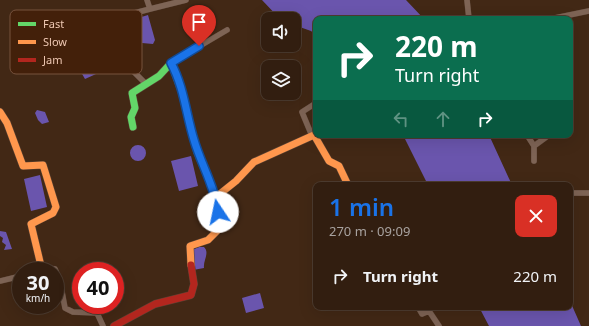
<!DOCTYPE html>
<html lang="en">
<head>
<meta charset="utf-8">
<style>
	body { margin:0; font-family:"Noto Sans",sans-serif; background:#3d2b1e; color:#f1f3f6; height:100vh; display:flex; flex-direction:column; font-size:15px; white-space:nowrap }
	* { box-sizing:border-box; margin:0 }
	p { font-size:13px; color:#a8a29f }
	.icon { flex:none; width:22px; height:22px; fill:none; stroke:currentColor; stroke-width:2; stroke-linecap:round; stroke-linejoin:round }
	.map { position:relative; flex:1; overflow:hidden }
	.panel { position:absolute; left:313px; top:182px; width:260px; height:128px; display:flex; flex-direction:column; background:#321e10; border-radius:8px; box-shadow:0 4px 16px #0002,0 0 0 1px #4d3c30 }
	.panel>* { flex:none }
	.guide { position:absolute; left:313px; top:16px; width:260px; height:122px; border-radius:8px; box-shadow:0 4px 16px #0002,0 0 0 1px #4d3c30; background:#0b6e4f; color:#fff; overflow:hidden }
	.controls { position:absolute; left:261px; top:12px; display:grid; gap:8px }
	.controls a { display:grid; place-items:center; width:40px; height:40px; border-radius:8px; background:#321e10; box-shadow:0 4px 16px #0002,0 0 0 1px #4d3c30; font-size:20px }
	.speed { position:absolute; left:12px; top:262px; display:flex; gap:8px; font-size:20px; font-weight:700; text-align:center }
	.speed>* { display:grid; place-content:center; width:52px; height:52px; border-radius:50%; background:#321e10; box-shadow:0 4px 16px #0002,0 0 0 1px #4d3c30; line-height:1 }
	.speed small { font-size:10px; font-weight:400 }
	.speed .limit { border:6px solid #d22; background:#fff; color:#111 }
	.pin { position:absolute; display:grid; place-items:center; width:34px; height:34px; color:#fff; margin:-41px -17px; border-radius:50% 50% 50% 0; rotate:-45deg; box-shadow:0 0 4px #0007 }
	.pin .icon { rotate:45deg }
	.me { position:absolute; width:44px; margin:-22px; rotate:349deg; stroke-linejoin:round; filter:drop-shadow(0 0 3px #0008) }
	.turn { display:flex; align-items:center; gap:14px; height:84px; padding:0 16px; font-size:18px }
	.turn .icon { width:52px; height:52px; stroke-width:2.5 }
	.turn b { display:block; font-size:28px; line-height:34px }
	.lanes { display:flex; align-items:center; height:38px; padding:0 16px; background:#0003; justify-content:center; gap:20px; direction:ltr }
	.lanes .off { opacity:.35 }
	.round { display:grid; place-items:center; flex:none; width:42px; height:42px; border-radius:8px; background:#3d2b1e }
	.summary { display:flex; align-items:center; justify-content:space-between; height:68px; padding:0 16px }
	h1 { font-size:24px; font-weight:600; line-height:30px; color:#1a73e8 }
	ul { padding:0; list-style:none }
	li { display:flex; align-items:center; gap:12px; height:52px; padding:0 16px }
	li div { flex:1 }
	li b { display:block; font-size:15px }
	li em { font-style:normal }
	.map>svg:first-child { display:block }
	.water { fill:#6a55ad }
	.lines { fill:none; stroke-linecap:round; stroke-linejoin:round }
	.street-casing { stroke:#5a4335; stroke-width:6 }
	.fast-casing { stroke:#5a4335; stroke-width:8 }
	.slow-casing { stroke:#5a4335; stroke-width:8 }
	.jam-casing { stroke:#5a4335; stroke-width:8 }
	.street { stroke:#7e6455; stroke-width:5.5 }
	.fast { stroke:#63d668; stroke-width:7 }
	.slow { stroke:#ff974d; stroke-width:7 }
	.jam { stroke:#b3261e; stroke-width:7 }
	.route-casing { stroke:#114b97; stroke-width:10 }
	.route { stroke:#1a73e8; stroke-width:7 }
	.key { fill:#43200a; stroke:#77523d; stroke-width:1 }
	.key-label { font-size:11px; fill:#efc8b3 }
</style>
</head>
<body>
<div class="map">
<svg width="589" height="326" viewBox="0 0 589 326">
	<rect width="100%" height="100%" fill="#422815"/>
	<path class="water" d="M262,0h144l18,19h-108v16l-5,-4 -17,-6v-6h-14z
		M148,15l7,25 -2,4 -11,-1 -7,-24z
		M90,60l6,14 -11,5 -7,-12z
		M37,110l8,2 4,10 -7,2 -4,-4 -3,-7z
		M403,135h86l23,50h-84z
		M130 153a8 8 0 1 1 16 0a8 8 0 1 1-16 0Z
		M191,156l7,30 -19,5 -8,-30z
		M40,175l7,32 -16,4 -7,-32z
		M0,231l6,1 6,17 -8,1 2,-5 -4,-3 1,-4 -3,-2z
		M199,247h5c6,6 -1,13 0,21l-11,2 -1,-20z
		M260,293l4,15 -18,5 -4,-15z
		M570,301l11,25h-92l-10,-19h91z"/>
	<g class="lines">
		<defs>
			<path id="street" d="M147,0l3,9 36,-9
				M467,0l2,19
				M550,19l39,-8
				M171,63l56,-33
				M146,84l-13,-13 -3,-18 2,-16 -5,-22 23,-6
				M527,135l7,11v15
				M312,136l-10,-24 14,-9
				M534,146l15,-11
				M570,193h19
				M38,271l9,-3 8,1 5,12 5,27 8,4 24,1 6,13
				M0,281l21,-5
				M418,307l4,7 7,-3 10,15"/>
			<path id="fast" d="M133,127l-2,-10 4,-9 -3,-15 27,-17 12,-13 10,27 16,62 19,45"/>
			<path id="slow" d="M0,112l7,11 16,43 20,-1 13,42 -3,6 -22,11 11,46
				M191,265l-1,-19 18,-6 12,-12 -4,-31 20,-16 18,-19 60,-27 15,26 10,5 9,19"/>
			<path id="jam" d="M114,326l41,-22 36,-9 3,-11 -3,-19"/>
		</defs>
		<use href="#street" class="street-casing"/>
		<use href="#fast" class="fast-casing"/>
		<use href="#slow" class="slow-casing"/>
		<use href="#jam" class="jam-casing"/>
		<use href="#street" class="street"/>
		<use href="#fast" class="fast"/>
		<use href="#slow" class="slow"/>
		<use href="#jam" class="jam"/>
	</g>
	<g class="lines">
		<defs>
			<path id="route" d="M199,46l-28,17c13,24 15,51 23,77 7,24 21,47 24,72"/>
		</defs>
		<use href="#route" class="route-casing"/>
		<use href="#route" class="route"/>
	</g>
	<rect x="10" y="10" width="132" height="64" rx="6" class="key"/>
	<rect x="18" y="22" width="18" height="4" fill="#63d668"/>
	<rect x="18" y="40" width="18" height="4" fill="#ff974d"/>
	<rect x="18" y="58" width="18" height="4" fill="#b3261e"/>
	<g class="key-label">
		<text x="43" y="28">Fast</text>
		<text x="43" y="46">Slow</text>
		<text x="43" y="64">Jam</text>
	</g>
</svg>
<div class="controls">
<a><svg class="icon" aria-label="sound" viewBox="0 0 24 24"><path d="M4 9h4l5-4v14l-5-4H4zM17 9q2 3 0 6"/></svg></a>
<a><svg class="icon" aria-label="layers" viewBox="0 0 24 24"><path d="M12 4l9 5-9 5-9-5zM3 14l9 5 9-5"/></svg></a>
</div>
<div class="speed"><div>30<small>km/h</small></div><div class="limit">40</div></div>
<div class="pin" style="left:199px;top:46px;background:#d93025"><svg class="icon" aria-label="arrive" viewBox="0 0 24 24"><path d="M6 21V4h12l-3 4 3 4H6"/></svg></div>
<svg class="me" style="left:218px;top:212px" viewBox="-20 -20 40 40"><circle r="19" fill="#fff"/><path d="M0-13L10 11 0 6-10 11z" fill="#1a73e8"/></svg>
<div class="guide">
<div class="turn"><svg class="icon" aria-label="right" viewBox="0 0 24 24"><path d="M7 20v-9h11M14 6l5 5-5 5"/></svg><div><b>220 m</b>Turn right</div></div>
<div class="lanes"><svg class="icon off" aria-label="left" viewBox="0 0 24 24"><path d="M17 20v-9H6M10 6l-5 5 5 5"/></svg><svg class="icon off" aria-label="ahead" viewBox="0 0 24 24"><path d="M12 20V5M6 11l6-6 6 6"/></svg><svg class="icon" aria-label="right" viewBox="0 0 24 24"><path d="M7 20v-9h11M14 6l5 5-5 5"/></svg></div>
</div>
<section class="panel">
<div class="summary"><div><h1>1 min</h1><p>270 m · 09:09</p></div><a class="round" style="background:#d93025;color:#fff"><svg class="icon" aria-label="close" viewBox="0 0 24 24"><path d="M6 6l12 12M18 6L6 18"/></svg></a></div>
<ul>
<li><svg class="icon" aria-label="right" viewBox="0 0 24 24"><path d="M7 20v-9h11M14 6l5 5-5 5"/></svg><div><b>Turn right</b></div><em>220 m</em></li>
</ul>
</section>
</div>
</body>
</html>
